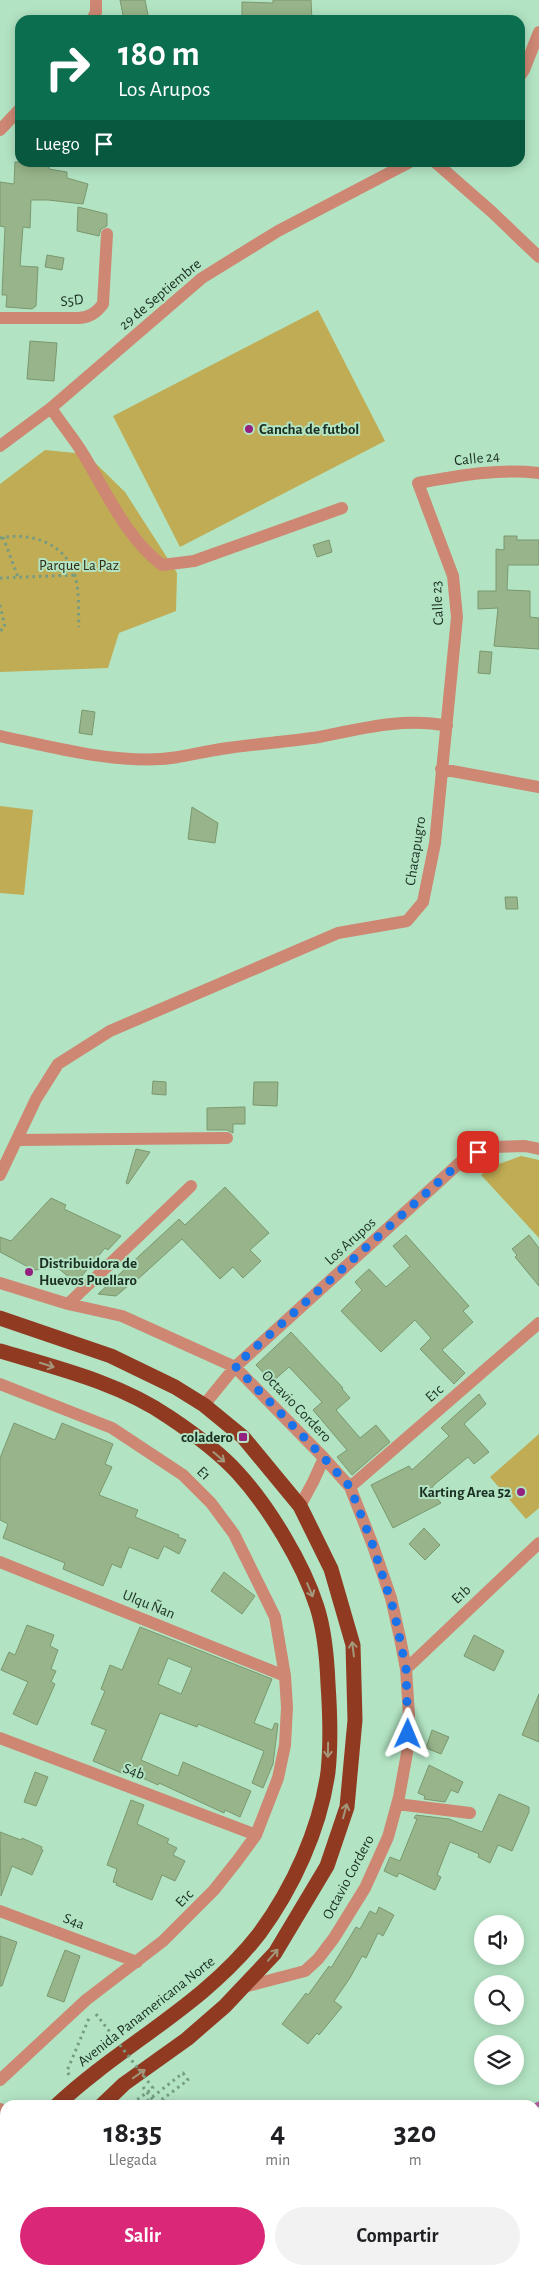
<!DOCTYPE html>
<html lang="es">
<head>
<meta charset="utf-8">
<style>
	body { margin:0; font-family:"Alegreya Sans",sans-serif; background:#f2f2f2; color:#202124; height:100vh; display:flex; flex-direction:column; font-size:19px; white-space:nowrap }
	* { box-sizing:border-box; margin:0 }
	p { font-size:16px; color:#757577 }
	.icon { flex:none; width:28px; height:28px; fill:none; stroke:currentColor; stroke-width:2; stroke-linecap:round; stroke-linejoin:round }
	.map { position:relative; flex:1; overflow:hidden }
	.panel { position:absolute; left:0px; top:2100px; width:540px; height:175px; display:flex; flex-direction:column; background:#fff; border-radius:15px 15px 0 0; box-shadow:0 2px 12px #0003 }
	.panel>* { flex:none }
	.banner { position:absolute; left:15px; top:15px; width:510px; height:152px; border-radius:15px; box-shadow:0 2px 12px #0003; background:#0b6e4f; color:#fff; overflow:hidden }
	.fabs { position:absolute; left:474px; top:1915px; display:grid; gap:10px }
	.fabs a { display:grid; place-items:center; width:50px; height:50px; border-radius:50%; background:#fff; box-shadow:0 2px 12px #0003; font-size:25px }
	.pin { position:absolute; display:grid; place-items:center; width:42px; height:42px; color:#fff; margin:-21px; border-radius:10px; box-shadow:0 2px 8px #0006 }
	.me { position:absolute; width:55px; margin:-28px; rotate:1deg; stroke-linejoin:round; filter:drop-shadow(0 0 4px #0008) }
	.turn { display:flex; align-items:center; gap:18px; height:105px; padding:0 20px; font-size:22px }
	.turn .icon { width:65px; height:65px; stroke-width:2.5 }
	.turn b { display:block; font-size:35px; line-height:42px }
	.then { display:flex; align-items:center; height:48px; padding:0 20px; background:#0003; gap:10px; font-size:19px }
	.eta { display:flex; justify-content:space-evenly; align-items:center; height:85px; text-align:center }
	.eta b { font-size:30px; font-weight:700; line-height:35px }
	.button { display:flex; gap:10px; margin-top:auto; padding:10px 20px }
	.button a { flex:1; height:58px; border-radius:30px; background:#db2777; color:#fff; font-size:20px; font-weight:700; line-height:58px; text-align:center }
	.button a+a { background:#f2f2f2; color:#202124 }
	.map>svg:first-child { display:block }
	.green { fill:#c0ac54 }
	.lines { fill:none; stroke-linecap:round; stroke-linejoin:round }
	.stream { stroke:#b55ca1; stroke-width:5 }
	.building { fill:#97b48a; stroke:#7b986f; fill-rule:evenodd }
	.path { stroke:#759b83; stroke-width:3; stroke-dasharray:2.5 4; stroke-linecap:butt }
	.minor { stroke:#cd8773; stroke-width:12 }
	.highway { stroke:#903a22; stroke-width:15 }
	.path-bridge { stroke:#759b83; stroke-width:3; stroke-dasharray:2.5 4; stroke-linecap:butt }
	.oneway { stroke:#a3987b }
	.route { stroke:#1a73e8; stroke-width:9; stroke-dasharray:0 16.2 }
	.poi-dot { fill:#942180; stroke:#b2e4c3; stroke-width:2 }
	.labels { text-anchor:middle; stroke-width:4; stroke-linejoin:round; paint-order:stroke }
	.street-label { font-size:15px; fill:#1a2e22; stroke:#b2e4c3 }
	.poi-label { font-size:15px; font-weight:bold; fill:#1a2e22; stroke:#b2e4c3; text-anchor:start }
	.park-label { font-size:15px; fill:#312c17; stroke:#b2e4c3 }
</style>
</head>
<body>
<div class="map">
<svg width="539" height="2275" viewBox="0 0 539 2275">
	<rect width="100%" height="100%" fill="#b2e4c3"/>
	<path class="green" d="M318,310l67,131 -205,106 -67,-131z
		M45,450l41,4 39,38 52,81 -1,38 -57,22 -11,35 -108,4v-188z
		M0,806l33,4 -9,85 -24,-2z
		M521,1156l18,4v78l-58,-63 12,-9z
		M539,1434v74l-13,11 -36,-42z"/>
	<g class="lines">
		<path class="stream" d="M535,2106l4,-2
			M319,2275l3,-5"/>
	</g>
	<path class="building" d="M120,0h25l4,20h-25z
		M273,0h38l1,20 -70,-3v-15l31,1z
		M15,162h34v7l18,3v6l21,6 -5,20 -35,-4h-17l-1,28 -7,-1 -3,39 18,1 -2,39 -4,3 -26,-2 1,-12h-5l3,-68 -5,-1v-44l14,2z
		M78,207l29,7v12l-6,3 -2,7 -22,-5z
		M47,255l17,3 -2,12 -17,-3z
		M30,341l27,2 -3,38 -27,-2z
		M504,536h13v4h22v25h-31l-1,25 23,1v26l9,1v31l-45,-3 4,-38 -20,1v-18h18v-42l8,1z
		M329,540l3,12 -15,5 -4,-12z
		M480,651l12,1 -2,22 -12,-1z
		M82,710l13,2 -3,23 -13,-2z
		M192,807l26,16 -3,20 -27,-4z
		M505,897h12l1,12h-12z
		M153,1081l13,1v13l-14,-1z
		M254,1082h24l-1,24 -24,-1z
		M245,1107v17h-12v9l-6,-3h-20v-22z
		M136,1149l14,3 -22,32 -2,-1z
		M225,1187l44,46 -19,17 11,11 -18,17 -10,-11 -13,12 -38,-40 -45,41 -1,-1 -20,17 -18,-2 81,-75 6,6z
		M51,1198l15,7 -2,4 57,27 -13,14 -3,-2 -29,35 -24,-20 -7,6 -11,1 -34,-18v-15l11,4z
		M406,1235l63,71 -6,5 10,11 -31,28 23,23 -11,11 -34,-35 11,-11 -16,-18 -34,32 -40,-41 21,-21 -7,-8 14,-13 17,18 24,-21 -17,-20z
		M529,1235l10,13v38l-24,-29 2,-2 -5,-6z
		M291,1332l52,56 -1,1 8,9 -14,12 24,28 16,-13 14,17 -38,33 -15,-18 10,-7 -34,-40 9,-8 -33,-35 -17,15 -16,-17z
		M479,1394l7,10 -22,20 25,28 -15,12 -6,-7 -33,27 -5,6 11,13 -48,25 -22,-43 38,-19 3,4 37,-34 -8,-8z
		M14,1423l41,17 7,-17 51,21 -8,20 7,3 -13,28 39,15 -3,7 44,18 -1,2 8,3 -7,14 -15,-8 -6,13 -29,-12 -8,21 -9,-4 -9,22 -40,-17 2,-6 -62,-25 5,-14 -8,-4v-62z
		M424,1528l16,17 -15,15 -16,-16z
		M224,1572l31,24 -13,18 -31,-23z
		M27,1625l27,10 -4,11 8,4 -7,19 5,2 -5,11 4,2 -18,41 -24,-11 15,-32 -27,-12 8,-18 6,3z
		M140,1627l132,52 -18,44 18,7 3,-7 3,1 -5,40 -10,24 -11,-5 12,-32 -66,-27 -1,3 -37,-14 -19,47 37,16 5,-14 68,29 -11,26 -15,-7 -1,3 -65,-30 -1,2 -33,-15 -1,4 -31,-13 13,-31 -15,-6 14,-33 -4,-2 9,-24 12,5zM168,1658l24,10 -11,26 -23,-10z
		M474,1635l30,16 -10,20 -30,-15z
		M539,1694v48l-17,-7z
		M432,1730l17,7 -8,17 -15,-6z
		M429,1765l34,17 -5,11 -7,-3 -6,12 -21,-3 1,-3 -7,-3z
		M35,1772l13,5 -12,29 -12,-4z
		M499,1794l30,13v5l-17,39 -14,-6 -8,18 -12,-6 1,-3 -29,-12 -13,33 4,2 -6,13 -36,-17 -2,4 -13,-6 6,-14 10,4 17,-42 -3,-1 2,-3 33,4 33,13z
		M131,1800l13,5 -7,19 32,15 -2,4 10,5 -4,7 12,6 -10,20 -13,-6 -10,25 -36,-15 1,-2 -4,-1 4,-13 -10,-4z
		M0,1832l21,8 1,-2 20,9 -1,2 2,1 -11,25 -20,-9 -11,30z
		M379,1907l15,8 -11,21 -5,-3 -12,25 -4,-2 -12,22 -16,23 8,6 -23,28 -2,-2 -9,11 -26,-20 24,-31 2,2 21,-29 2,2 25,-41 4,2 10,-18 6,3z
		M0,1936l17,6 -15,44h-2z
		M65,1950l15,6 -16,46 -17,-6z"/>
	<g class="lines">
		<path class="path" d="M3,537l15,40
			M0,538c29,-6 64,4 74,35 6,16 4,37 5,54
			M0,578l75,-3
			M0,605l5,22 -5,4
			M69,2075l-2,-4 23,-55
			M143,2087l13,17"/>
		<path class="minor" d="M92,20l4,-8v-12
			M520,76l4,-6 15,-38
			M0,130l20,-21
			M435,162l57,50 47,45
			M0,318h79c11,-1 17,-5 24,-14l4,-70
			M51,408c9,14 20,27 29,41 25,39 44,87 82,116l32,-4 148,-53
			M0,446l51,-38 151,-130 76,-47 132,-69
			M0,736c52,11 107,26 161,23 20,-1 40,-7 60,-10 32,-5 66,-7 98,-12 41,-8 86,-20 128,-11
			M441,769l98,18
			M17,1140l210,-2
			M0,1175l36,-76 22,-35 52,-33 228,-98 69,-12 16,-19 12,-59 22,-226 -4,-41 -35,-93c40,-7 80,-15 121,-10
			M0,1283l68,21 54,12 113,51 89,91 26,29 22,56 19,55 9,40 6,31 3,46 -2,38 -8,44 -11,40 -23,51 -31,50 -16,21 -13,12 -65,17
			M68,1304l123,-118
			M0,1384l112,44 71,47 28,28 23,31 41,83 10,59 2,31 -2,38 -7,33 -22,57 -19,26 -23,29 -51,51 -77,59 -86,80
			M204,1405l31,-38 230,-209 26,-11 34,-1 14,3
			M350,1487l189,-164
			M300,1506l13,-24 11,-24
			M0,1562l285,114
			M406,1669l133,-126
			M0,1738l256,97
			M397,1804l73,9
			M0,1911l137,51
			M0,2109l5,7"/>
		<path class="highway" d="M0,1318l111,38 64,31 29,18 39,32 57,69 31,63 22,76 2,75 -8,87 -20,59 -52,87 -50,53 -38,33 -63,45 -22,21
			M0,1351c57,17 120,32 169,66 24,16 50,35 69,56 31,34 65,90 79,134 8,25 10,51 11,77 2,29 3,60 0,88 -8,57 -35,116 -69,162 -55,71 -138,111 -202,171
			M0,2178l5,-7
			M0,2233l5,-11"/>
		<path class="path-bridge" d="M96,2014l57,74 -23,17
			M142,2105l41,-32 5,7 -32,24"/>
	</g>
	<defs><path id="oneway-shaft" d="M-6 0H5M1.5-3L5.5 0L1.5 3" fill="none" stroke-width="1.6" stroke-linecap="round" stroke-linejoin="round" transform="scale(1.25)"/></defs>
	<g class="oneway">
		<use href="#oneway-shaft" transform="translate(47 1365) rotate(17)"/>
		<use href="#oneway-shaft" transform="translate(219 1457) rotate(41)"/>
		<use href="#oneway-shaft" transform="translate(310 1590) rotate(67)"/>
		<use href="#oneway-shaft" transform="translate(353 1649) rotate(-97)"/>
		<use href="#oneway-shaft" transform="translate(328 1750) rotate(91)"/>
		<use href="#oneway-shaft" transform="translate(345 1811) rotate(-75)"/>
		<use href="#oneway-shaft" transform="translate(273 1955) rotate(-49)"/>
		<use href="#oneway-shaft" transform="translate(139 2074) rotate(-35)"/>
	</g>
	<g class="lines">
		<path class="route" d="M408,1734l-2,-65 -12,-58 -22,-68 -22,-56 -26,-29 -89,-92 230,-208 13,-6"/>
	</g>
	<g class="poi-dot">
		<circle cx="249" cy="429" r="5"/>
		<circle cx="29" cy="1272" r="5"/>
		<rect x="238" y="1432" width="10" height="10" rx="2.5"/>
		<circle cx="521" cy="1492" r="5"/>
	</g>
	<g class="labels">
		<g class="street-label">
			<text transform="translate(160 294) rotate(-40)" y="5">29 de Septiembre</text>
			<text transform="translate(72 300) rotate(-6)" y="5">S5D</text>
			<text transform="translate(477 458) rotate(-6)" y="5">Calle 24</text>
			<text transform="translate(437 603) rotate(-93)" y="5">Calle 23</text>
			<text transform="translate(415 851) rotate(-81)" y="5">Chacapugro</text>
			<text transform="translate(350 1241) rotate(-42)" y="5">Los Arupos</text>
			<text transform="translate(434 1393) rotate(-41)" y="5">E1c</text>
			<text transform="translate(297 1406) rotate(46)" y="5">Octavio Cordero</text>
			<text transform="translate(204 1473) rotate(45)" y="5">E1</text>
			<text transform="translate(461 1594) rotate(-43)" y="5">E1b</text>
			<text transform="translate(149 1604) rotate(22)" y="5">Ulqu Ñan</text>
			<text transform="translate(134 1771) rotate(21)" y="5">S4b</text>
			<text transform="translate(348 1877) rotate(-62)" y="5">Octavio Cordero</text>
			<text transform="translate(184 1898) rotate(-46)" y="5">E1c</text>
			<text transform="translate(74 1921) rotate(21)" y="5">S4a</text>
			<text transform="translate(146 2011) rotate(-38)" y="5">Avenida Panamericana Norte</text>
		</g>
		<g class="poi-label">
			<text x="259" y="434">Cancha de futbol</text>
			<text x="39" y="1268">Distribuidora de<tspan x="39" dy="17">Huevos Puellaro</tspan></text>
			<text x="233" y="1442" text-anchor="end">coladero</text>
			<text x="511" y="1497" text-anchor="end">Karting Area 52</text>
		</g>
		<g class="park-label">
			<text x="79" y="570">Parque La Paz</text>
		</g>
	</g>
</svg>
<div class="fabs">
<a><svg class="icon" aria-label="sound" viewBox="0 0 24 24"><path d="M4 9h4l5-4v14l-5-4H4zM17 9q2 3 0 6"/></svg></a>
<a><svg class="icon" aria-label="search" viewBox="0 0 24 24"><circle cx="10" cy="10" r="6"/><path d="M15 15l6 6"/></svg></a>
<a><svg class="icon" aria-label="layers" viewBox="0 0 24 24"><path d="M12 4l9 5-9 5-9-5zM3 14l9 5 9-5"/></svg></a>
</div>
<div class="pin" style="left:478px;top:1152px;background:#d93025"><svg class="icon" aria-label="arrive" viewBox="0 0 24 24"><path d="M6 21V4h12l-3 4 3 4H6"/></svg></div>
<svg class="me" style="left:408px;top:1734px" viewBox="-20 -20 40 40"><path d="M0-17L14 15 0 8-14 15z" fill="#1a73e8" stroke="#fff" stroke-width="4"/></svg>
<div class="banner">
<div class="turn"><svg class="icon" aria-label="right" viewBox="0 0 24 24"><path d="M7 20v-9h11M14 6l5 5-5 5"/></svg><div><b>180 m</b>Los Arupos</div></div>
<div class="then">Luego<svg class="icon" aria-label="arrive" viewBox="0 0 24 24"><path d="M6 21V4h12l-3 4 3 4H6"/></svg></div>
</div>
<section class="panel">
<div class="eta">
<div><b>18:35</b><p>Llegada</p></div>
<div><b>4</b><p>min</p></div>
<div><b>320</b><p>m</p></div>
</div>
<div class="button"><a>Salir</a><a>Compartir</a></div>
</section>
</div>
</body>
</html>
